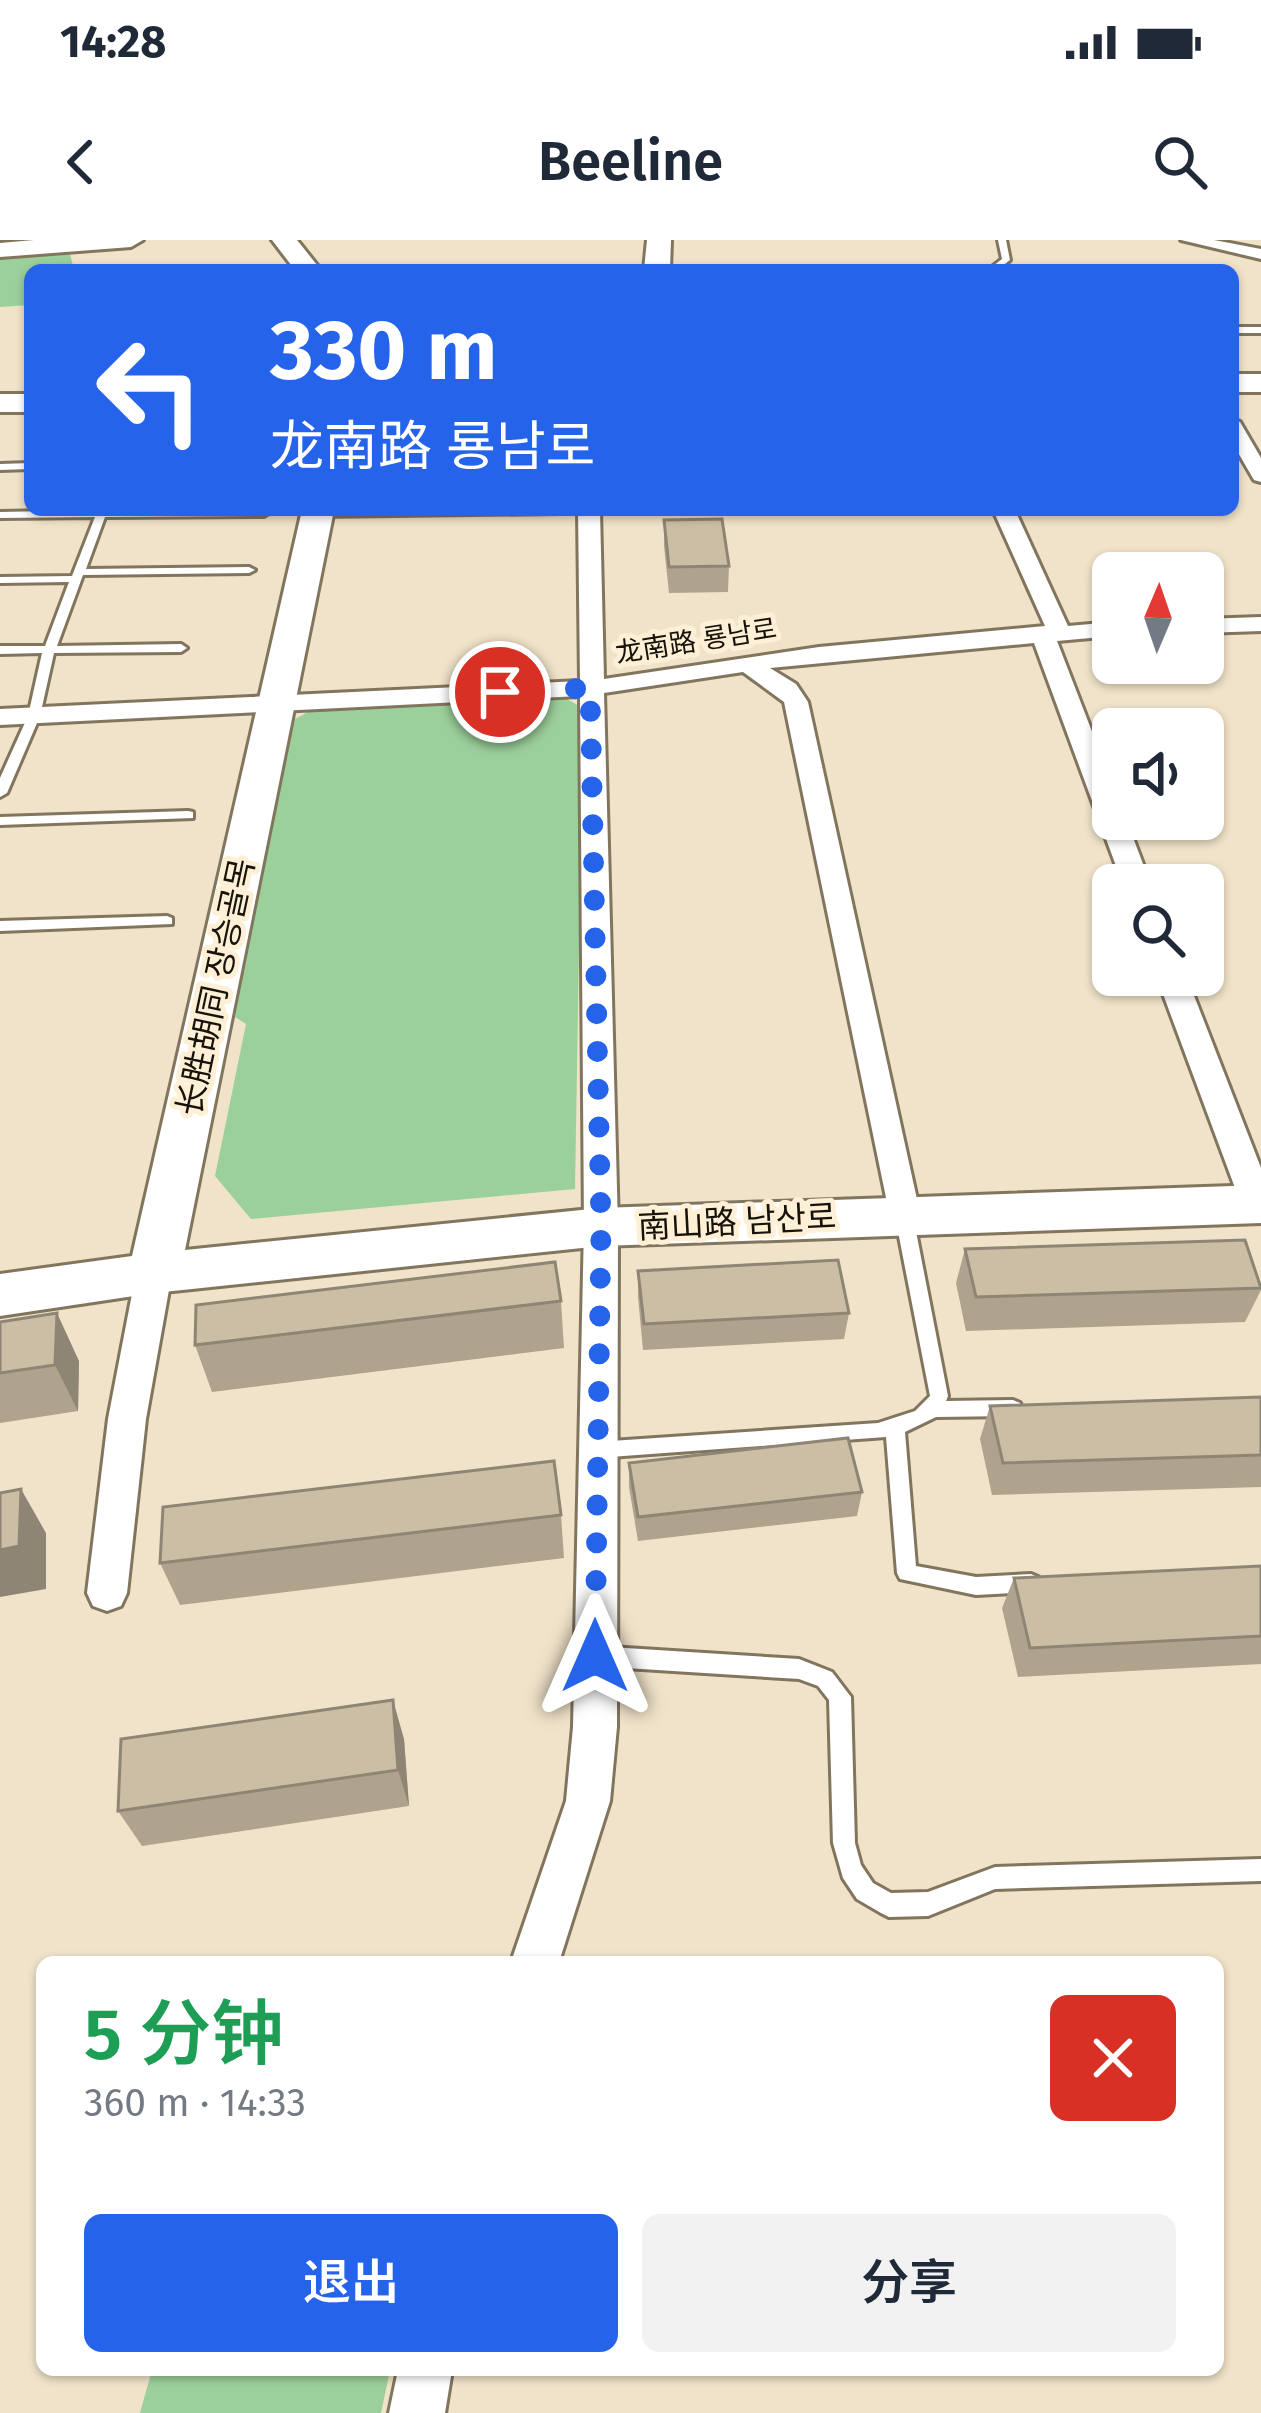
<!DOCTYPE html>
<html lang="zh">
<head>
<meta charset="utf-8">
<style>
	body { margin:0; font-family:"Fira Sans","Noto Sans SC","Noto Sans KR",sans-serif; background:#f2f2f3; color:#1f2937; height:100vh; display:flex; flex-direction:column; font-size:45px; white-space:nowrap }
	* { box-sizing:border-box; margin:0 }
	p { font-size:39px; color:#747a83 }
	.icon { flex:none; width:66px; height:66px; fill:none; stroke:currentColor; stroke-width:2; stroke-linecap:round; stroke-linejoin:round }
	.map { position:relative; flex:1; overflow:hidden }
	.panel { position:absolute; left:36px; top:1716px; width:1188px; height:420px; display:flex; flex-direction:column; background:#fff; border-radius:18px; box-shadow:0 3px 9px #0004 }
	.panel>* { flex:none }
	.guide { position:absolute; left:24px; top:24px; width:1215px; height:252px; border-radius:18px; box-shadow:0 3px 9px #0004; background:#2563eb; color:#fff; overflow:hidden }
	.needle { width:78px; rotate:2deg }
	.fabs { position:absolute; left:1092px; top:312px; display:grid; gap:24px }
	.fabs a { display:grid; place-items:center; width:132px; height:132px; border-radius:18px; background:#fff; box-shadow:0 3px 9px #0004; font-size:60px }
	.pin { position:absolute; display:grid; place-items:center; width:102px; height:102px; color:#fff; margin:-51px; border:6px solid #fff; border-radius:50%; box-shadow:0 3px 12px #0007 }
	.me { position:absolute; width:132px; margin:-66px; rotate:0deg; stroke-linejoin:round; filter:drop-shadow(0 0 9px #0008) }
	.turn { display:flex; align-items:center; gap:42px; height:252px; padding:0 48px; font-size:54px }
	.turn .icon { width:156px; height:156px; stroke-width:2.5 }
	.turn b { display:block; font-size:84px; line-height:102px }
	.round { display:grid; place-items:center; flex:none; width:126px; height:126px; border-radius:18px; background:#f2f2f3 }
	.head { display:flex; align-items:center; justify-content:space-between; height:204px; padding:0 48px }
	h1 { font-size:72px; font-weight:600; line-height:90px; color:#1e9e55 }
	.action { display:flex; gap:24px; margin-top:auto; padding:24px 48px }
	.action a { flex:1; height:138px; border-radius:18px; background:#2563eb; color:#fff; font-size:48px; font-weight:600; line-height:138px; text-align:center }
	.action a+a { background:#f2f2f3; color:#1f2937 }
	.status { display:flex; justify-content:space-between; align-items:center; height:84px; padding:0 60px; background:#fff; direction:ltr }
	.status svg { height:33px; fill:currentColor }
	header { display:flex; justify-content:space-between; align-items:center; height:156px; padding:0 48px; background:#fff; font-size:54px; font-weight:600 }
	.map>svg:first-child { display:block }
	.green { fill:#9cd09b }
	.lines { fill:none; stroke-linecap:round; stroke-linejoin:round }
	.lane-casing { stroke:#81755e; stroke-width:6 }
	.street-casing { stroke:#81755e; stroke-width:6 }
	.secondary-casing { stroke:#81755e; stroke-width:6 }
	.lane { fill:#fff; fill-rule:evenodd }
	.street { fill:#fff; fill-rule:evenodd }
	.secondary { fill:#fff; fill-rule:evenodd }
	.wall { fill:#afa38e }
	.shaded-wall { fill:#8e8574 }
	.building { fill:#cbbea5; stroke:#8e8574; stroke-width:3 }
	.route { stroke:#2563eb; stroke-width:21; stroke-dasharray:0 37.8 }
	.labels { text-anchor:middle; stroke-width:10; stroke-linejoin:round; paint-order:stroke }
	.far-street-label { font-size:27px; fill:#18130a; stroke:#fdf0d6 }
	.street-label { font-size:33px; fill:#18130a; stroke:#fdf0d6 }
</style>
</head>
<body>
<div class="status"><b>14:28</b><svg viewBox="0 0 49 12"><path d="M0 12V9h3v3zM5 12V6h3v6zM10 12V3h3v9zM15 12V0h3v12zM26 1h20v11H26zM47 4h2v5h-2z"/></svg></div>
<header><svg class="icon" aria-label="back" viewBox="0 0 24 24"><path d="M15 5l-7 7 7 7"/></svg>Beeline<svg class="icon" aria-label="search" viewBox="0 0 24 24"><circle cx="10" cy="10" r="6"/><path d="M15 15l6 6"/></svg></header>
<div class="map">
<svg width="1261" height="2173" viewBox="0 0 1261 2173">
	<rect width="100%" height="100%" fill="#f0e3c9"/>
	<path class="green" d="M70,14l4,16h-44v35l-30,2v-48z
		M561,456l22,12 -8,481 -324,30 -36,-43 31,-152 -11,-7 49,-292 33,-18 189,-4z
		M152,2130h238l-9,43h-241z"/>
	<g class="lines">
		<defs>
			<path id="lane" d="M998,0h8l4,20 -13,10h-9l14,-11z
				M1233,87h28v6h-28z
				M30,223v6l-30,1v-6z
				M98,270h167l4,3 -5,3 -159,1 -19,52 163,-2 6,3 -6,3 -166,2 -26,71 124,-2 6,4 -6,4 -127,1 -14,63 -33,77 -7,4v-19l28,-62 14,-63 -42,1v-8h45l24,-64 -69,1v-6l72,-1 23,-59 -95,1v-6z
				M564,270l-5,3 -242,3 -5,-3 4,-3z
				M188,571l5,1v6l-193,7v-8z
				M167,676l5,2v6l-172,7v-10z
				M904,970l9,6 35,180 -2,5 67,-1 7,3 2,5 -2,5 -7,3 -77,1 -31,15 11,134 60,11 55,-3 7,3 3,6 -3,6 -7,3 -55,3 -76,-16 -3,-6 -11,-136 -290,21 -7,-2 -3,-6 3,-6 7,-2 282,-19 37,-12 15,-15 -35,-180z
				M594,1406l205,13 33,13 19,25 4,146 6,22 12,18 18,10 37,-1 67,-25 266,-8v22l-266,8 -67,27 -39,1 -8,-4 -24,-14 -14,-21 -10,-35 -4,-143 -11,-14 -19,-7 -205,-13 -7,-3 -3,-7 3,-7z"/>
			<path id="street" d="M1181,0h33l47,9v10z
				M1233,180l7,2 21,36v24l-7,-2 -21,-36z
				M578,270h22l4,169 215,-32 226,-21 -52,-116h22l53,116 45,-4v14l-56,5 56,145v33h13l25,66h-28l-89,-242 -264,25 26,16 12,18 112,511 -5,9 -12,4 -12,-4 -107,-520 -41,-30 -139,21 14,534 -1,500 -7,74 -51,161h-48l55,-161 7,-74 11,-500 -4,-531 -580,29v-16l580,-28z
				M1261,377v14l-58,2v-14z
				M1156,735h30l75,193v48l-15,-3 -5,-9z
				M154,1020l12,4 6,9 -26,146 -19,174 -6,13 -14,5 -14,-5 -6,-13 21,-174 28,-146 6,-9z
				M398,2130h54l-7,43h-56z"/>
			<path id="secondary" d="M34,0h109l-12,7 -131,10v-14z
				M272,0h25l24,30h-26z
				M647,0h24l-1,30h-26z
				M1233,134h28v18h-28z
				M0,154h30v18h-30z
				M302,270h32l-149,740 416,-42 660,-23v38l-660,23 -447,47 -154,23v-42l132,-18z"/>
		</defs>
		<use href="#lane" class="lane-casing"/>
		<use href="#street" class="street-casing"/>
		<use href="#secondary" class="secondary-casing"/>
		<use href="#lane" class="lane"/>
		<use href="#street" class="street"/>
		<use href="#secondary" class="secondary"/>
	</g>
	<path class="wall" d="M664,280l65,46 -1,26 -59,1 -5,-47z
		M965,1009l296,35v6l-16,32 -279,9 -10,-48z
		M638,1031l211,42 -5,26 -201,11 -5,-53z
		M561,1061l3,47 -352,44 -17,-47z
		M0,1082l79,39 -1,50 -78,12z
		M1261,1157v90l-269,8 -12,-56 10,-33z
		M629,1223l233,29 -5,24 -219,25 -9,-54z
		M561,1275l3,43 -384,47 -20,-42z
		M1261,1326v98l-243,13 -16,-69 12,-30z
		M404,1499l5,67 -267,40 -24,-35z"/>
	<path class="shaded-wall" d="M57,1073l22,48 -1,50 -23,-46z
		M21,1249l25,44v56l-46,8v-47z
		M393,1460l11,39 5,67 -11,-36z"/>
	<path class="building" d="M722,279l7,47 -60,1 -5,-47z
		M1245,1000l16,48 -285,9 -11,-48z
		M838,1020l11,53 -205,11 -6,-53z
		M555,1022l6,39 -366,44 1,-40z
		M57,1073l-2,52 -55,8v-51z
		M1261,1157v58l-258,8 -13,-57z
		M848,1198l14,54 -224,25 -9,-54z
		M554,1221l7,54 -401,48 3,-56z
		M21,1249l-2,57 -19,4v-57z
		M1261,1326v70l-231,12 -16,-70z
		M393,1460l5,70 -280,41 3,-72z"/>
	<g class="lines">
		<path class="route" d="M500,452l90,-4 11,539 -6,429"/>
	</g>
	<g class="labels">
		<g class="far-street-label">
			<text transform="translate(696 401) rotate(-9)" y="9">龙南路 룡남로</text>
		</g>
		<g class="street-label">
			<text transform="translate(215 747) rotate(-78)" y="12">长胜胡同 장승골목</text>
			<text transform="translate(737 981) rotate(-3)" y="12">南山路 남산로</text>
		</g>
	</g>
</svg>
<div class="fabs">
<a><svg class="needle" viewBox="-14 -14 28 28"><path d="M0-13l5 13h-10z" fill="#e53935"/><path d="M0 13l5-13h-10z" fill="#747a83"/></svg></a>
<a><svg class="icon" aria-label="sound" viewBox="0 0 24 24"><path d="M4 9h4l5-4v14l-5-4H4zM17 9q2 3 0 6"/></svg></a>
<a><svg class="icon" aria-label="search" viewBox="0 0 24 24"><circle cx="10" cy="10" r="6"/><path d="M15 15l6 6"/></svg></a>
</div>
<div class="pin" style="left:500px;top:452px;background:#d93025"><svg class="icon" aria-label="arrive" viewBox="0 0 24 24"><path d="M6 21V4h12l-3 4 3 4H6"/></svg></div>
<svg class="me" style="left:595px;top:1416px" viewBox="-20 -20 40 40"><path d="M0-17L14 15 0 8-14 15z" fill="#2563eb" stroke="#fff" stroke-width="4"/></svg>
<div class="guide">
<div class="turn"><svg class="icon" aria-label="left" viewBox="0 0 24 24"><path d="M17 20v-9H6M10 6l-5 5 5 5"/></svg><div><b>330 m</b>龙南路 룡남로</div></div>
</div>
<section class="panel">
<div class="head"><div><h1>5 分钟</h1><p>360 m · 14:33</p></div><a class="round" style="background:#d93025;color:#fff"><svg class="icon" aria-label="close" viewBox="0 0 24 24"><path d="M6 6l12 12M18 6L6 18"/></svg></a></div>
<div class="action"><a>退出</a><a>分享</a></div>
</section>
</div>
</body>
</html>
